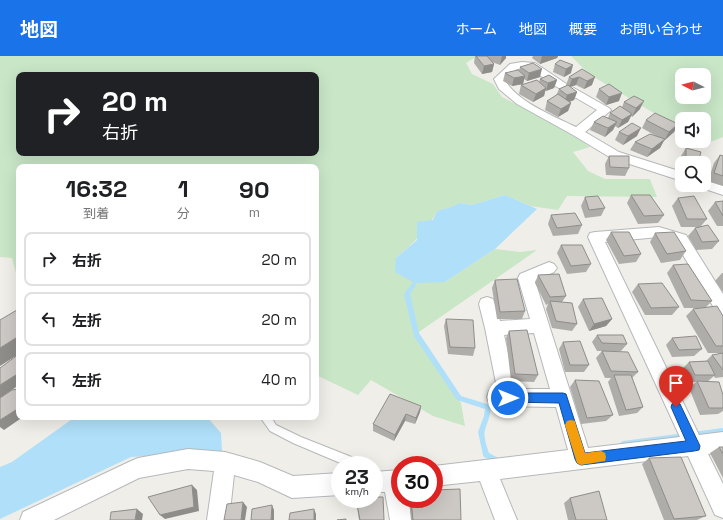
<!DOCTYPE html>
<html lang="ja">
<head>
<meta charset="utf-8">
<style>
	body { margin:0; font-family:"Space Grotesk","Noto Sans JP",sans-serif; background:#f2f2f2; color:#202124; height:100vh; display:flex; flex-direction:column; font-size:15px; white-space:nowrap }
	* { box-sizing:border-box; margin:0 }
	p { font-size:13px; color:#757577 }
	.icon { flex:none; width:22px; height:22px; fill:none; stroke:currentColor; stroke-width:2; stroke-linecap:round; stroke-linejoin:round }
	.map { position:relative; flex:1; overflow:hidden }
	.drawer { position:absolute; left:16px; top:108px; width:303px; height:256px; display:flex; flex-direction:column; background:#fff; border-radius:8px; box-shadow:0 4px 16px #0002 }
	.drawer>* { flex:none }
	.guide { position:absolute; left:16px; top:16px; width:303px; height:84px; border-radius:8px; box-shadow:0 4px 16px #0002; background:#202124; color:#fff; overflow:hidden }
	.needle { width:26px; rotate:276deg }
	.controls { position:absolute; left:675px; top:12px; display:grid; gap:8px }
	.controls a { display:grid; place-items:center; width:36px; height:36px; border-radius:8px; background:#fff; box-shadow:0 4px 16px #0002; font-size:20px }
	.speed { position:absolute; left:331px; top:400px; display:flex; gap:8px; font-size:20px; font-weight:700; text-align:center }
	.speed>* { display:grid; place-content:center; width:52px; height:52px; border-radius:50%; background:#fff; box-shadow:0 4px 16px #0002; line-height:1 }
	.speed small { font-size:10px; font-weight:400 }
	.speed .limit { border:6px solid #d22; background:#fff; color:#111 }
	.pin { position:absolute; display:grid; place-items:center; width:34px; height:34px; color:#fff; margin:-41px -17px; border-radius:50% 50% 50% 0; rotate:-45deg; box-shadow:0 0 4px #0007 }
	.pin .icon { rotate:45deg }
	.me { position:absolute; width:44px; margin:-22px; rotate:90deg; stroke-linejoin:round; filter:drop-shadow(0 0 3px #0008) }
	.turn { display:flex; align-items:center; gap:14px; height:84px; padding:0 20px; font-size:18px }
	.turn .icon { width:52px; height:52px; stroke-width:2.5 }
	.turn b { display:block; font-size:28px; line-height:34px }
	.eta { display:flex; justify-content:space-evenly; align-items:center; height:68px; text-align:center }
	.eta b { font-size:24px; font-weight:700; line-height:28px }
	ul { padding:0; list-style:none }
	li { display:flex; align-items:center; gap:12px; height:54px; margin:0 8px 6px; padding:0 12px; border:2px solid #e0e0e0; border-radius:8px }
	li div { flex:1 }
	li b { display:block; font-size:15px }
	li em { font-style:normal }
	header { display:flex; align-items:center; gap:24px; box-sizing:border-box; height:56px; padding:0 20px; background:#1a73e8; color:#fff }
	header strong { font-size:19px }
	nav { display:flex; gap:22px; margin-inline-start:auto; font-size:14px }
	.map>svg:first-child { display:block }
	.green { fill:#c9e6c7; fill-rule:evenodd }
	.water { fill:#afdff9 }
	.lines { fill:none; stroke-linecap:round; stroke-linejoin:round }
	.stream { fill:#afdff9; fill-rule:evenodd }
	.lane-casing { stroke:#b5b8bb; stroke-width:2 }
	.street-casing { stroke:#b5b8bb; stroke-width:2 }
	.lane { fill:#fff; fill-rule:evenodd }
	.street { fill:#fff; fill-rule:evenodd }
	.wall { fill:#afada9 }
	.shaded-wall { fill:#8f8d8a }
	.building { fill:#ccc9c5; stroke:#8f8d8a }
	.route { fill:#1a73e8; stroke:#114b97 }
	.slow { fill:#f59e0b }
</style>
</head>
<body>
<header>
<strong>地図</strong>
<nav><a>ホーム</a><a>地図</a><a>概要</a><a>お問い合わせ</a></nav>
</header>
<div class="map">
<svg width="723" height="464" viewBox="0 0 723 464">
	<rect width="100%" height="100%" fill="#f0eee8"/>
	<path class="green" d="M0,0h477l-11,7 6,11 21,10 9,13 66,34 22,16 -17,5 15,19 17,8h45l7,18 -90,-1 -9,14 -28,-4 -25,-11 -33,10 -12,-2 -9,4 -14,4c-9,19 -25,33 -41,47l49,24 50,-33 25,3 17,-2 -121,84 45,69 4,23 -32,-10 -62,-36 -13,15 -42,-20v-208h-297v117l-7,-26 -12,-1zM19,19h297v78h-297z
		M571,0h152v81l-18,7 -5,-3h4v-22h-22v11l-93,-56zM682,19h22v22h-22z"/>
	<path class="water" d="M505,139l32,14 -42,40 -50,33 -30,1 -20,-11 1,-14 21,-18v-18l16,-2 4,-9 14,-4 9,-4 12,2z
		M75,361h132l14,16 1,18 -91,6 -131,62v-52l12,-5z"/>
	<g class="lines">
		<path class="stream" d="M415,225l2,1v1l-7,11 9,39 42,63 29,9c2,9 -3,17 -5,25 -2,6 2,17 4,23l11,6 1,2 -1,2 -2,1 -14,-7 -1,-2 -5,-23 6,-16 1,-7 -28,-9 -43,-64 -10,-42 9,-12z
			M723,372v6l-100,13 -2,-1 -1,-2 1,-2 2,-1z"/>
		<defs>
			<path id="lane" d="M260,361h11l5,8 25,12 53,21 3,7h-12l-52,-22 -23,-12z"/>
			<path id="street" d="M522,6l13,1 30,20 44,25 2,2 -2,2 -24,20 34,20 63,20v9l-71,-23 -38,-23 -56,-31 -18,-15 -5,-10 16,-15zM529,12l28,19 40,23 -21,17c-22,-11 -59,-25 -71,-47l12,-11z
				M704,124l19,6v9l-24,-8 -1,-2h6z
				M659,171l27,8 37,59v21l-6,-2 -41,-70 -17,-6 -54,5 94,193 24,-3v20l-15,2 15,30v34l-8,-3 -27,-59 -188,23 17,41h-22l-15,-39 -46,5v-20l134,-16 -12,-43 -60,-1 -7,-3 -2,-6 2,-6 8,-3 -12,-60 -6,-24 2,-5 6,-2 6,2 7,22 30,-2 -12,-41 2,-4 29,-12 5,2 3,4 -3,4 -19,9 53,167 92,-11 -92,-200 2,-4 5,-1zM534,277l16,56h-34l-12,-54z
				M188,393l37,3 35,10 33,14 47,-3v22l-48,3 -34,-16 -24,-7 -5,45h-22l7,-49 -26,-2 -49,9 -85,42h-34l3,-8 108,-51 7,-3z
				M400,414v29h8l4,21h-22l-5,-28h-11v-20z"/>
		</defs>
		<use href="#lane" class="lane-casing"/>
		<use href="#street" class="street-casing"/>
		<use href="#lane" class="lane"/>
		<use href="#street" class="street"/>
	</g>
	<path class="wall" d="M475,0h31v2l-6,7 -8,-3 2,2 -2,8 -10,2 -8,-11z
		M533,0h25l-1,2 -17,6 -8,-6z
		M560,4l11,13 -7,4 -11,-5 2,-8z
		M520,11l20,10 -13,4 -3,-2 -1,5 -11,2 -9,-5 2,-8 14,-2z
		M582,13l10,16 -8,4 -8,-4 -6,2 7,5 -3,8 -5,2 2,1 -3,8 -10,6 -13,-7 2,-9 9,-5 3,-7 8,-3 -1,-1 3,-8z
		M540,23l17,1 -3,8 -9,3 -1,5 -11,6 -14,-8 2,-9 18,-3z
		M599,33l20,12 -13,4 -10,-8z
		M624,46l16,7 -8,8 -1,-1 -3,6 -10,6 -3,-2 -2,4 -8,7 -15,-7 4,-8 14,-4 2,-5 12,-6z
		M646,64l32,4 -4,8 -10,8 -4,8 -13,9 -17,-7 5,-8 23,-5 -16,-9z
		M619,76l18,4 -14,9 -8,-5z
		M686,92l12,14 -1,1h-15v4h-1v-11z
		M720,99l3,1v30l-15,-5 6,-18z
		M609,100l20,12 -4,8 -19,-1 -1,-11z
		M631,139l33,20 -6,8 -20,1 -11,-21z
		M585,141l20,11 -4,8 -16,2 -4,-12z
		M678,142l29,21 -6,7 18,15 -7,8 -16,1 -8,-14 7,-8 3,-1h-17l-9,-21z
		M723,145v25h-6l-9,-15 7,-9z
		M551,159l31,10 -4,9 -25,2 -5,-12z
		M611,176l30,22 -5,8 -17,2 -13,-24z
		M655,177l31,18 -6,9 -19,3 -11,-21z
		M561,189l30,19 -5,8 -19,2 -10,-21z
		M673,209l39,36 -6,6 17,9v61l-8,1 -1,-2 -7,6 16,13v16l-5,3 -18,1 -11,-27 7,-6h-9l-5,-13 7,-7 17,-1 6,-6 10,-2h-14l-22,-37 7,-7 4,-1h-13l-17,-35z
		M722,217h1v19l-8,-11z
		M538,219l28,21 -4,6 15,22 -5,7 -20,-3 -6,-19 2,-5 -2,1 -11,-22z
		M495,224l30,31 -3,8h-25l-5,-31z
		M638,228l41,23 -7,8h-27l-13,-23z
		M583,243l29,20 -6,7 -17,5 -11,-24z
		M446,263l29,29 -2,8 -25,-2 -4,-28z
		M509,275l29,44 -4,7 -23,-1 -5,-43z
		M597,279l30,9 -6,7h-24l-5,-9z
		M672,282l30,11 -8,7 -22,1 -6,-12z
		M563,286l26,23 -5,7h-19l-6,-23z
		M602,295l36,21 -6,6 11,29 -6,6 -18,3 -11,-34 3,-4h-6l-9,-20z
		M575,324l38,35 -7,6 -25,3 -11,-37z
		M421,350l-1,6 -5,12 -10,-3 -11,20 -21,-10v-7z
		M719,391h4v31l-13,-25z
		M649,402l57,58 -9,4h-33l-22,-56z
		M570,442l37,22h-39l-4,-17z
		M356,443h18l10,21h-25z
		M409,443h25l27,21h-50z"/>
	<path class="shaded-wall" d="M502,0h4v2l-6,7z
		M542,0h16l-1,2 -17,6z
		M494,8l-2,8 -10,2 2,-8z
		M573,9l-2,8 -7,4 2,-8z
		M542,13l-2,8 -13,4 2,-8z
		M525,20l-2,8 -11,2 2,-8z
		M579,21l-3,8 -7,2 3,-8z
		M595,21l-3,8 -8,4 3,-8z
		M557,24l-3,8 -8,3 2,-8z
		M546,32l-2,8 -11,6 3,-8z
		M577,36l-3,8 -10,4 3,-9z
		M622,37l-3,8 -13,4 3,-8z
		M644,45l-4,8 -8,8 4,-9z
		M571,47l-3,8 -10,6 3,-8z
		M632,58l-4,8 -10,6 4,-8z
		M617,66l-4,8 -8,7 3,-9z
		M678,68l-4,8 -10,9 5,-9z
		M641,72l-4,8 -14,9 5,-9z
		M665,83l-5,9 -13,9 5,-8z
		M612,263l-6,7 -17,5 5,-7z
		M19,280v18l-19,12v-18z
		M19,317v12l-19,13v-13z
		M421,350l-1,6 -5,12 1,-6z
		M19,352v9h4l-19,13 -4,-3v-7z
		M406,358l-1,7 -11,20 1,-6z
		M192,429l5,5 2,21 -34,8 -5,-4z
		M243,446l4,5 -2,13h-4z
		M272,449l2,5v10h-3z
		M137,453l6,5 -1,6h-7z
		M314,453l2,5v6h-2z"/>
	<path class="building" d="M476,0h11l7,8 -10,2z
		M560,4l13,5 -7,4 -11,-5z
		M533,7l9,6 -13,4 -9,-6z
		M582,13l13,8 -8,4 -8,-4 -7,2 -3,-2z
		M518,14l7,6 -11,2 -9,-5z
		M549,19l8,5 -9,3 -8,-4z
		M537,24l9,8 -10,6 -15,-9z
		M609,28l13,9 -13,4 -10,-8z
		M568,29l9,7 -10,3 -8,-6z
		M558,38l13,9 -10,6 -14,-8z
		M634,40l10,5 -8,7 -12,-6z
		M620,50l12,8 -10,6 -12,-7z
		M655,57l23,11 -9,8 -23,-12z
		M603,60l14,6 -9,6 -14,-6z
		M632,67l9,5 -13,8 -9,-4z
		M650,78l15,5 -13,10 -17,-7z
		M686,92l15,4 -3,10 -12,-3z
		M720,99l3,1v20l-9,-3z
		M609,100h20v12l-19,-1z
		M631,139h19l14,20 -20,1z
		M598,140l7,12 -16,2 -4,-13z
		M694,140l13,23h-20l-9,-21z
		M723,145v15l-8,-14z
		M575,157l7,12 -25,3 -6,-13z
		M708,169l11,16 -17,1 -7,-14z
		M611,176h18l12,22 -17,2z
		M674,176l12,19 -19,3 -12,-21z
		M561,189h21l9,19 -20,2z
		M688,208l24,37 -21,-1 -18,-35z
		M559,218l7,22 -16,1 -12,-22z
		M517,223l8,32 -25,1 -5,-32z
		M662,227l17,24 -28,1 -13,-24z
		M602,242l10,21 -18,5 -11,-25z
		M550,245l22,2 5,21 -21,-3z
		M717,250l6,10v30h-7l-23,-37z
		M17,254l2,4v22l-19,12v-28z
		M446,263l27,1 2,28 -25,-1z
		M527,274l11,45 -23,-1 -6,-43z
		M597,279h26l4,9 -25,-1z
		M696,280l6,13 -23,1 -7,-12z
		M580,285l9,24h-19l-7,-23z
		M602,295l26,1 10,20 -27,-1z
		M723,297v17l-11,-15z
		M19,298v19l-19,12v-17z
		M708,305l7,14h-20l-6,-13z
		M614,319h17l12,32 -17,3z
		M575,324l24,1 14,34 -26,3z
		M697,325l22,1 4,13v13h-14z
		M18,333h1v19l-19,12v-22l12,-8z
		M390,338l31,12 -5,12 -10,-4 -11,21 -22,-11z
		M719,391h4v7z
		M681,401l25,59 -32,3 -25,-61z
		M192,429l2,22 -34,8 -12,-18z
		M460,433l1,31h-48l-2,-21h23v-9z
		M599,435l8,29h-31l-6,-22z
		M374,441h9l1,23h-24l-4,-21h18z
		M243,446l-2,18h-17l3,-16z
		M272,449l-1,15h-20l1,-11z
		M137,453l-2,11h-25l1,-8z
		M314,453v11h-25l1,-7z
		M346,463v1h-9z"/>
	<path class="route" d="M508,337h55l3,1 19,59 101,-12 -15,-34 1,-3 4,-2 4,2 20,42 -1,4 -5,1 -113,14 -4,-2 -2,-4 -16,-56 -51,-1 -4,-1 -1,-3 1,-4z"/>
	<path class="slow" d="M571,364l4,1 1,4 9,28 16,-2 4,2 1,4 -1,4 -24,4 -4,-2 -12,-38 2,-4z"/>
</svg>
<div class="controls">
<a><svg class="needle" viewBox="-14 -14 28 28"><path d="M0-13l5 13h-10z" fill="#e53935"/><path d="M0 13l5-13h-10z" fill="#757577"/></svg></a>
<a><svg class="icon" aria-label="sound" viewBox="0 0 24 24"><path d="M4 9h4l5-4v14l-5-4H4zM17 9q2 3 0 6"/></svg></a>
<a><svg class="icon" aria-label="search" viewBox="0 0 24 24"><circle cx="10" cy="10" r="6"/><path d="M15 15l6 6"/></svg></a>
</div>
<div class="speed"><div>23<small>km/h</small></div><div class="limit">30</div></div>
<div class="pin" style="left:676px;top:351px;background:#d93025"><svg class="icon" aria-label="arrive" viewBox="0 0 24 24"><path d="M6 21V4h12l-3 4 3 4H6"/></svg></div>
<svg class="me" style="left:508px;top:342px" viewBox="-20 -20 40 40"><circle r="17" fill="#1a73e8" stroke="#fff" stroke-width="3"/><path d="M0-11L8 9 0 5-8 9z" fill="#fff"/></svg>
<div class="guide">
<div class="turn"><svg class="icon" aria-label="right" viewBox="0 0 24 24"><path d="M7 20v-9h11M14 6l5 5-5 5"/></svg><div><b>20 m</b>右折</div></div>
</div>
<section class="drawer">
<div class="eta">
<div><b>16:32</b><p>到着</p></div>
<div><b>1</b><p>分</p></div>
<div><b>90</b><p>m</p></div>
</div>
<ul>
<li><svg class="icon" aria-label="right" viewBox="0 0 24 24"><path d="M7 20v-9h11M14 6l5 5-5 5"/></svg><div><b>右折</b></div><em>20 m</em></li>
<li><svg class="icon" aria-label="left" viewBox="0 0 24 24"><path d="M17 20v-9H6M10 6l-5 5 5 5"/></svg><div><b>左折</b></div><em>20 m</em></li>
<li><svg class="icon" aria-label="left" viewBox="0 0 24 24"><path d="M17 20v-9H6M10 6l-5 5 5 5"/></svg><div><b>左折</b></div><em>40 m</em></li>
</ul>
</section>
</div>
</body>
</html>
